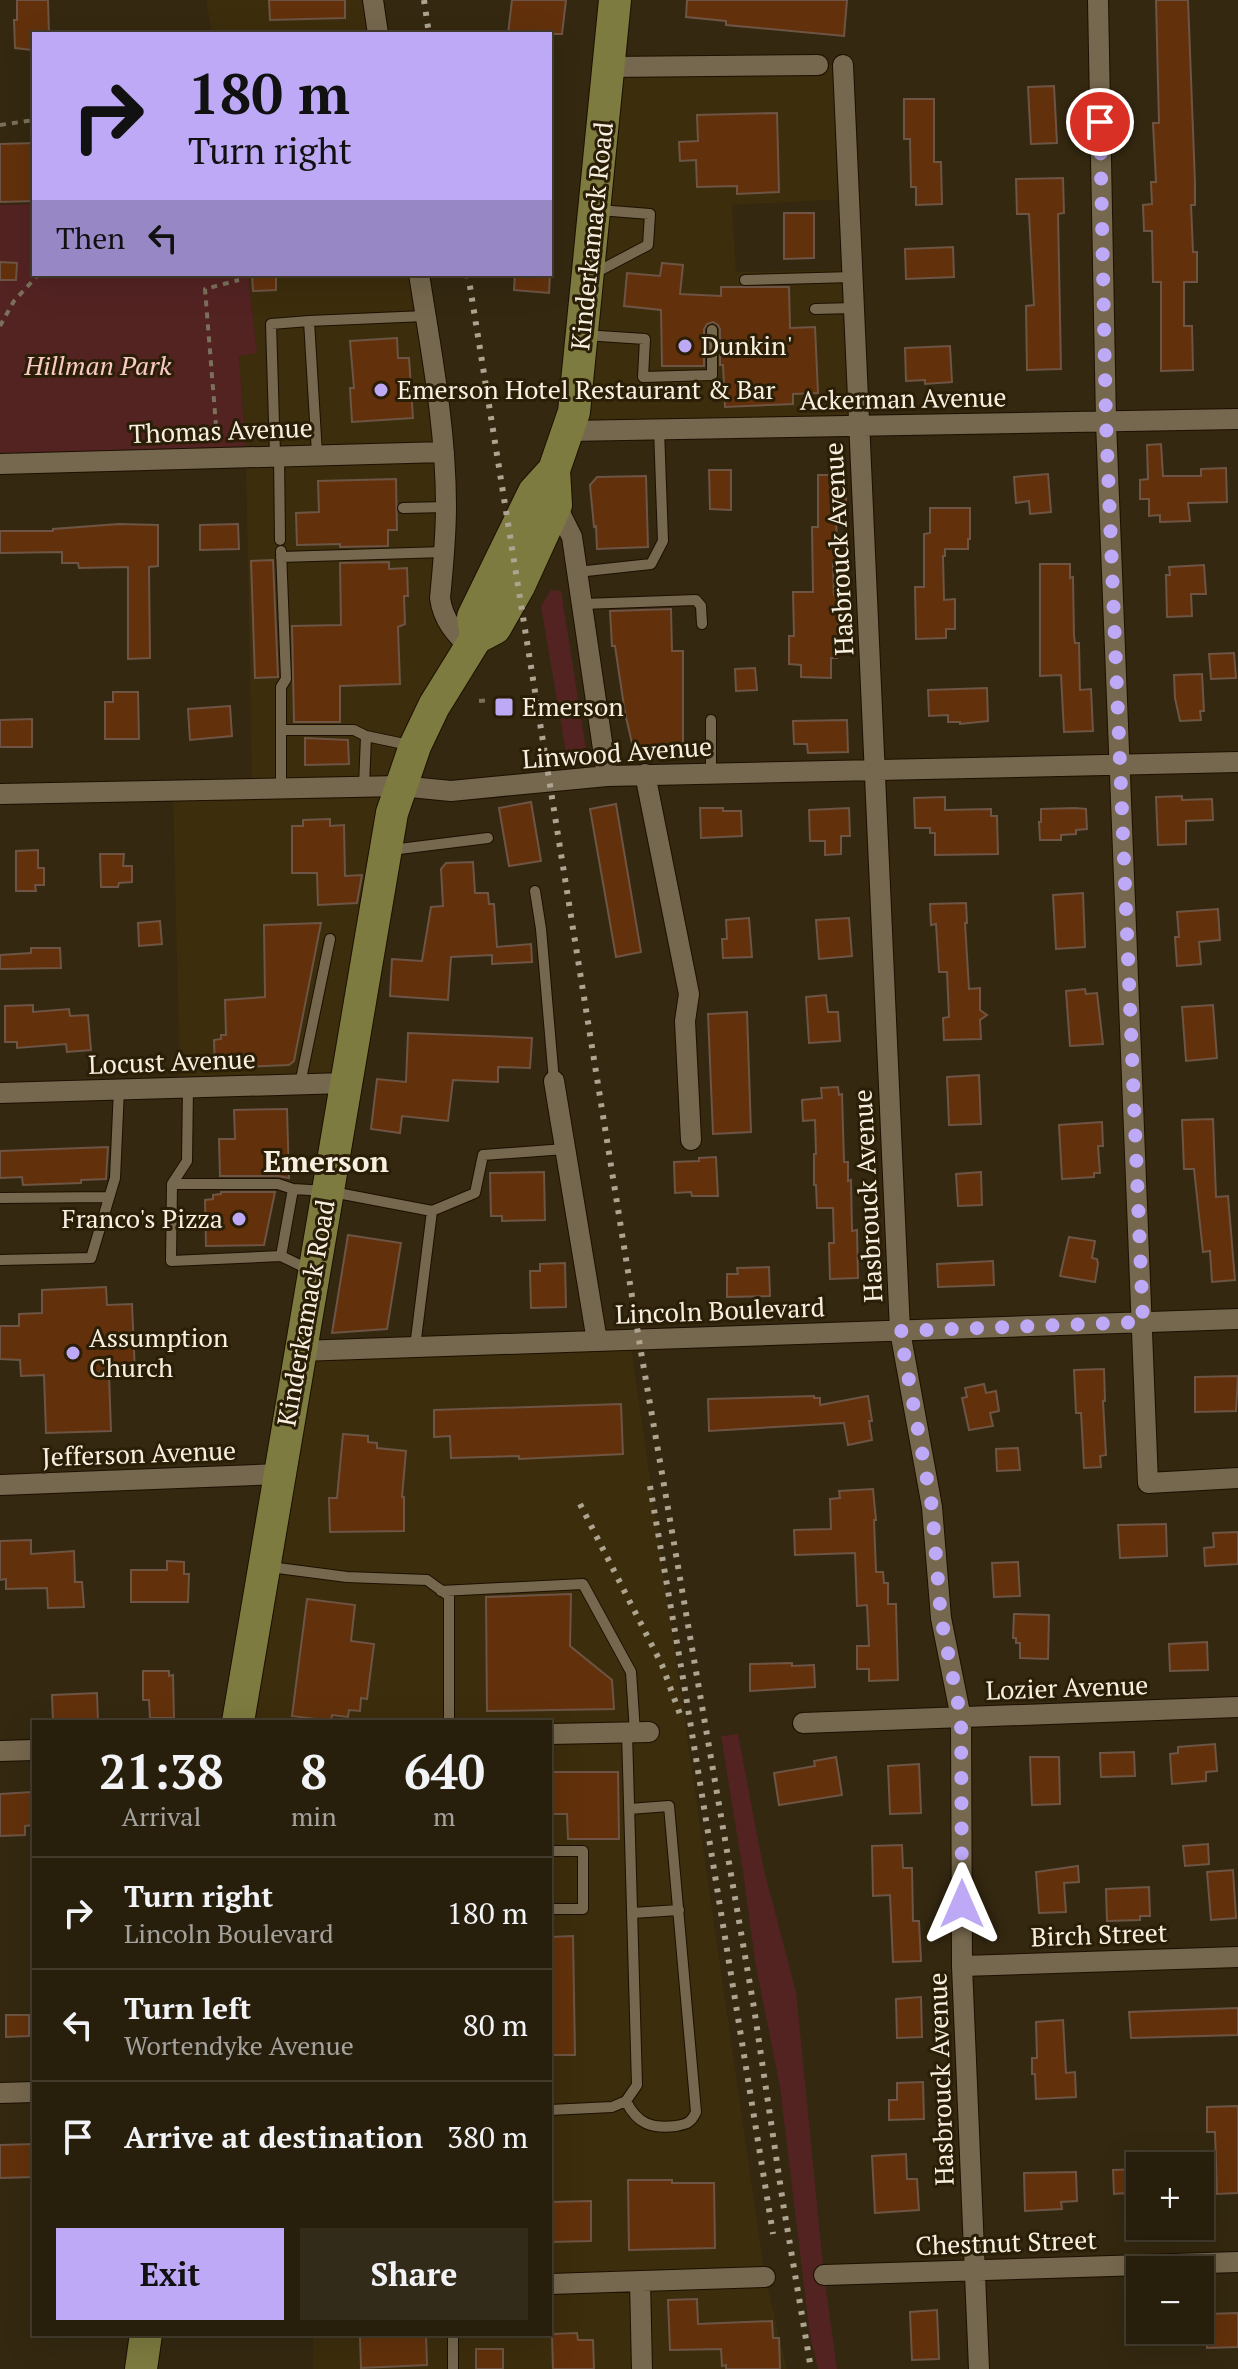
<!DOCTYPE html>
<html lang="en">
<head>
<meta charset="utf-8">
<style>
	body { margin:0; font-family:"PT Serif",serif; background:#332b1a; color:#f1f3f6; height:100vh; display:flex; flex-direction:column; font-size:30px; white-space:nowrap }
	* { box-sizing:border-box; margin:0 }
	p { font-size:26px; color:#a4a29d }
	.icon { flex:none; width:44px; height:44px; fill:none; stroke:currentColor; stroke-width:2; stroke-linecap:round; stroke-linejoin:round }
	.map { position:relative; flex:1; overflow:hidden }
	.sheet { position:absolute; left:32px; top:1720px; width:520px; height:616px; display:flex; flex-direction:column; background:#271e0c; border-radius:0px; box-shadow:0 8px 32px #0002,0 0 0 2px #433c2d }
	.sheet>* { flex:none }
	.banner { position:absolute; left:32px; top:32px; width:520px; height:244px; border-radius:0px; box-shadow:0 8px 32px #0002,0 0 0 2px #433c2d; background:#bda9f5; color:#111; overflow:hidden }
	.fabs { position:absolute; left:1126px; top:2152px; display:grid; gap:16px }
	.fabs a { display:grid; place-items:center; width:88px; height:88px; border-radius:0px; background:#271e0c; box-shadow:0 8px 32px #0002,0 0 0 2px #433c2d; font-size:40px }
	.pin { position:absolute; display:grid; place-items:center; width:68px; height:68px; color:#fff; margin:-34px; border:4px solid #fff; border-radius:50%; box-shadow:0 2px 8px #0007 }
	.me { position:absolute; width:88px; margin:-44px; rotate:0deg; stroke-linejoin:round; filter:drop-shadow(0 0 6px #0008) }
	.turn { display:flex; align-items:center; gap:28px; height:168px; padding:0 24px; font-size:36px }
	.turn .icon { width:104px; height:104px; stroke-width:2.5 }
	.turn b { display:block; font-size:56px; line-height:68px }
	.then { display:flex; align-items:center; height:76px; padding:0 24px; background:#0003; gap:16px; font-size:30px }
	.eta { display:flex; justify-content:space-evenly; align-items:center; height:136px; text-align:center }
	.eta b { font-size:48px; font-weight:700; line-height:56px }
	.button { display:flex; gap:16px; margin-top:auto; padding:16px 24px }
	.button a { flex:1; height:92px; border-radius:0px; background:#bda9f5; color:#111; font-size:32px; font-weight:700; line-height:92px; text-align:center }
	.button a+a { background:#332b1a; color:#f1f3f6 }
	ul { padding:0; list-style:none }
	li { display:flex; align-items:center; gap:24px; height:112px; padding:0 24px; border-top:2px solid #433c2d }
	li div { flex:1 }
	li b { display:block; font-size:30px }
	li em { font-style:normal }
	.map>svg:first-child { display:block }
	.built { fill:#3c2d0c }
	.green { fill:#532322 }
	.building { fill:#62310b; stroke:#6d5444; stroke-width:2 }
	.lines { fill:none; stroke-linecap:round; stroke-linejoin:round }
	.lane-casing { stroke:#1c1000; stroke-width:12 }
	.street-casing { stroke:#1c1000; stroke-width:22 }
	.primary-casing { stroke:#1c1000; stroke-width:34 }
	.path { stroke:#7a705b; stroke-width:4; stroke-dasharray:6 6; stroke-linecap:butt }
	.lane { stroke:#76684e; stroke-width:10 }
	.street { stroke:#76684e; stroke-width:20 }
	.primary { stroke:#7d7b3f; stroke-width:32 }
	.rail { stroke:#ada491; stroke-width:6; stroke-dasharray:4 8; stroke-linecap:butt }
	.route { stroke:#bda9f5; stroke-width:14; stroke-dasharray:0 25.2 }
	.poi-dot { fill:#bda9f5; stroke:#2a1e06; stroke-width:3 }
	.labels { text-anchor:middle; stroke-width:6; stroke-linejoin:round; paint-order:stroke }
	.street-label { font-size:26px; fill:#f7efe0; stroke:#2a1e06 }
	.poi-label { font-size:26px; fill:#f7efe0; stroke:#2a1e06; text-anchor:start }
	.park-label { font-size:26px; font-style:italic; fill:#f9cac6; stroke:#2a1e06 }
	.quarter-label { font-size:30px; font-weight:bold; fill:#f7efe0; stroke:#2a1e06 }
</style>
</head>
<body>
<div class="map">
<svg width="1238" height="2369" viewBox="0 0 1238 2369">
	<rect width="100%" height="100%" fill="#342810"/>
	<path class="built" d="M206,0h167l5,34h-166z
		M843,65l6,134 -117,6 4,67 116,-2 7,156 -290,5 40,-364z
		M248,274h171l16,99 5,225 30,50 -55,98 -70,337 -165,5 -7,-299 79,-2 -6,-329 -7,-103 18,-3z
		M630,1340l135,937 22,92h-474v-35h237v-612h-312l62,-371z"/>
	<path class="green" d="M34,204v70h214l9,79 -18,3 7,98 -246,7v-256z
		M551,590l10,1 25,158 -20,4 -25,-147z
		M738,1734l25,132 33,126 28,283 13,94h-19l-8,-34 -30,-248 -25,-126 -12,-90 -22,-135z"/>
	<path class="building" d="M17,0h31l1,34h-15v14l-2,2 -17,-2 -1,-28h3z
		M269,0h76v18l-75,2z
		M512,0h54l-4,34h-54z
		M687,0h160l-3,36 -118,-11v-4l-40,-4z
		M1156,0h32l7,183v22h-4l2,47h4v30h-13v44h8l1,44 -32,1v-89h-8l-1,-51h-8l-1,-26 9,-1 -1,-22h5l-3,-59h6z
		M1054,86l3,57 -26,1 -3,-57z
		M904,99h30v63h7l1,42 -26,1v-18h-5l-1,-48h-6z
		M777,113l2,79 -42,2v-8l-40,1 -1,-27 -16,1 -1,-19 19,-1 -1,-26z
		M34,143v58l-34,1v-58z
		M1063,178l1,35 -6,1 3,155 -34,1 -1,-64 8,-1 -5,-91h-12l-1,-35z
		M784,213h30v45l-30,1z
		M953,247l1,30 -48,2 -1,-30z
		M0,262l17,1 -1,17h-16z
		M662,263l21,2 -3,29 41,2v-9h68l1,41 25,-1 3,66 -25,1v10l-68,3 -2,-42h-3v-36l-2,-4 -5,-3 -6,2 -3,5v37h-42l-1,-56 -37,-4 3,-33 33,3z
		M252,274h24v16l-23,1z
		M515,274h35l-1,19 -35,-3z
		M397,338l1,20h11l4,60 -61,4 -2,-34h4l-4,-47z
		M950,346l2,36 -27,2v-4l-19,1 -1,-33z
		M1161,444l2,32h38v-7l25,-1 1,34 -39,1 2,18 -30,1v-7l-11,1v-17h-9v-19l8,-1 -1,-34z
		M709,470h22v40l-21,-1z
		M1048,474l3,38 -21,2 -1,-13 -13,2 -2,-26z
		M818,475h28v31h-10l1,56h-4l1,33h7v25h-3l-1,38h-6v20l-30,-1v-12l-12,-1v-28h5l-1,-44h20l-1,-65h6z
		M646,476l2,71 -51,2 -1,-23 -2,1 -4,-42 7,-8z
		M396,479l1,51h-9v16l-48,1v-3l-43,1 -1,-32 23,-1 -1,-31z
		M930,508h40v31h-2v10h-23v7h-2l1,44 11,-1v30h-9v9l-30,1 -1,-52h9v-53l6,-1z
		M119,524l39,1v41l-9,1 1,91 -22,1v-92l-49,1 -1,-5h-16v-11l-62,1v-22h53v-2z
		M238,524l1,25 -39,1v-25z
		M273,560l5,117 -23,1 -4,-117z
		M389,562v7l18,-1 1,28h-4l1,28 -7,3 2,57 -60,2v36h-46l-2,-96 49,-1 -1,-62z
		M1040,564h30v14l3,-1 1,59 1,7h4l1,47 11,-1 2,42 -29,1 -3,-57 -21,1z
		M1204,565l2,29h-15l1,22 -25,1 -1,-42h4l-1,-8z
		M671,609l1,42h11v104l-48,1 -10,-43 -10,-67h-3l-2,-35z
		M1234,653l2,25 -25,1 -2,-25z
		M755,668l2,22 -21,1 -1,-22z
		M1202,674l2,37h-4l1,9 -21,1 -5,-23 -1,-23z
		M987,688l1,33 -28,3v-2h-12v-7l-19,1 -1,-26z
		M113,692h25l1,47h-34v-37h8z
		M230,706l2,30 -42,4 -2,-31z
		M32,719v28h-32v-27z
		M847,720l1,32 -40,1 -1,-9h-13l-1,-23z
		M305,738l43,2 1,24 -44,1z
		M1182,796v4l30,-1 1,21 -27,1v23l-28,1 -2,-48z
		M945,797v13l46,-1v7h6l1,38 -63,1v-22h-5v-5h-15l-1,-30z
		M531,802l10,59 -32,5 -10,-58z
		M616,804l25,148 -25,5 -26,-148z
		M700,808h23v3h18l1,25 -41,2z
		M849,808l1,28h-9v18l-16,1v-14h-15l-1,-31z
		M1075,808l11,1 1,20 -11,1v4l-15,1v5h-21l-1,-18h2v-13z
		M330,819v7l14,-1 1,51 17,-1 -5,28 -39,2 -1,-32h-25v-47h11v-6z
		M38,850v18h6v17h-9l1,6h-20v-40z
		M100,854h24l-1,12h9v16l-13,1 -1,4h-17z
		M473,862l2,31h13l1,11h5l3,43 34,-3 1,18 -40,2v-9l-41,2 -3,43 -58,-4 2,-37 30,2 9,-54 12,-1 -2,-37 5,-6z
		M1083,893l2,54 -29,2 -3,-54z
		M966,903l1,20h-2l4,66 11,-1v22l7,5 -7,5 1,19 -37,1 -1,-22 6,-1 -2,-45h-8l-3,-48 -5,1 -1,-21z
		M1218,909l2,31 -21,2 2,22 -24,2 -2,-29h4l-2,-25z
		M749,918l3,39 -29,1 -1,-19h5l-1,-19z
		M849,918l3,38 -33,3 -3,-39z
		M160,921l2,23 -23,2 -1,-23z
		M321,923l-27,138 -5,4 -74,3 -1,-28 7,-1v-4h5l-1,-35 40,-3 -1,-72z
		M31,948h29l1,20 -61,1v-14l31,-2z
		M1085,989l1,5 11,-1 6,51 -33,2 -4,-55z
		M826,995l2,17h10l2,29 -31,2 -3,-46z
		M33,1005v7l36,-3 1,7 18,-1 3,35 -24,2 -1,-8 -49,4v-6h-12v-36z
		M1213,1005l4,53 -31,3 -4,-54z
		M747,1012l4,120 -38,2 -5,-120z
		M408,1033l124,5 -2,30 -32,-1v15l-45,-2 -5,41 -46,-5 -2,17 -29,-4 6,-50 29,3z
		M979,1075l2,49 -32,1 -2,-48z
		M838,1087l1,8 3,-1 2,68h4v19l3,-1 1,51 5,-1 1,48 -28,1 -1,-36h5l-1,-35h-16l-1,-23h-2v-31h2l-1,-34 -12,1 -1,-21 20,-2 -1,-10z
		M287,1109l2,69 -11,-2h-58l-1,-37h16l-1,-29z
		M1213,1119l3,78 12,-1 7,84 -23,2 -2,-31 -7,1 -9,-83h-10l-2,-49z
		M1102,1122l1,24h-5l2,27h-6v4l-32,2 -3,-54z
		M108,1147l-2,32 -25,1v3l-58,2 -1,-8 -22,1v-27z
		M716,1157l2,39h-26l-1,-4 -16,1 -1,-31 25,-1v-3z
		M544,1172l1,48 -43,1v-5h-11l-1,-43z
		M981,1172l1,33 -24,1 -2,-32z
		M221,1192h54l-11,53 -58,1 -1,-46 8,-1v-4l8,-1z
		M348,1235l53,8 -14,86 -55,4z
		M1069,1237l26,4 -3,17 5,1 1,5 -3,18 -35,-6z
		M993,1261l1,24 -56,2 -1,-23z
		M565,1263l1,44 -35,1 -1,-37h10v-7z
		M769,1267l1,29 -43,1v-23h11l-1,-6z
		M106,1287l1,18 25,-1 3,70 -26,1 2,56 -65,2 -2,-58 -23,1 -1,-16 -20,-1v-33h19v-12l23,-1v-23z
		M1104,1369l1,32h-2l3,54 -6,1 1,11 -17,1 -3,-55h-5l-2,-43z
		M1238,1376l-2,35 -41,1v-35z
		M984,1384l2,9 10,-2 3,20 -9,2 3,13 -24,4 -7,-32 5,-1 -2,-9z
		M814,1396v2h6v7l48,-9 4,25h-3l3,19 -24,5 -4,-22 -135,8 -1,-32z
		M621,1404l2,50 -104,5v-3l-68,2 -1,-22 -16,1v-27z
		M343,1434l25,2v6l9,1v5l29,3 -4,46h2v34l-74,1 -1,-34h8z
		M1018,1448l2,22 -23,1 -1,-22z
		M873,1489l3,31h-2l2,52h7l1,11h4v21h8l2,76 -29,1v-12h-12v-23h12l-2,-41 -10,1 -2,-53 -60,2 -1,-25 37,-1 -1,-30 10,-1 -1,-7z
		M1166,1524l1,32 -47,2 -2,-33z
		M1238,1532v32l-33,2 -1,-18 10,-1 -1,-14z
		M31,1540v14l43,-3 1,31h7l2,25 -36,1 -1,-20 -41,1v-10l-6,1v-39z
		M167,1561l17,1v12h5l-1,28h-57v-32h36z
		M1018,1562l2,34 -26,1 -2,-34z
		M571,1594l-1,52 42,34 2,29 -127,2 -1,-114z
		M307,1599l48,6 -4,36 23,3 -7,55 -6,-1 -1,13 -11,-1 -1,7 -16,-2 -1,6 -39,-5z
		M1014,1614l35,1 -1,44 -28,-1v-15h-4v-5h-3z
		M1207,1642l1,28 -38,1 -1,-27z
		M792,1663v3l22,-1 1,22 -65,4v-27z
		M143,1671h26v5l4,-1 1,43h-24l-1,-18h-6z
		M97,1693l1,29h-45l-1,-27z
		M1215,1744l2,27 -11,1v9l-34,3 -2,-30 8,-1v-6z
		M1134,1752l1,24 -34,1 -1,-24z
		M836,1757l6,38 -63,10 -5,-32 41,-7 -1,-5z
		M1030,1757h29l1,47 -28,1z
		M919,1764l2,49 -31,1 -2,-48z
		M550,1772h68l1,67h-51l-1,-25h-17z
		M32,1792l1,33 -8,1v9l-25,1v-42z
		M1208,1844l1,20 -24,2 -2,-20z
		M902,1845l1,23h9l1,53h6l2,40 -28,1 -3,-67 -17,1 -1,-50z
		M1078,1866l1,16 -15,1 2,29 -27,1 -3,-41z
		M1233,1870l3,48 -25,2 -4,-48z
		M1149,1887l1,29h-10v4l-33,1 -1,-32z
		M573,1936l2,119h-25v-118z
		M921,1997l1,40 -25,1 -1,-39z
		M1238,2008v27l-107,3 -2,-26z
		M6,2015h23v21l-23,1z
		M1063,2020l3,53 9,-1 1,25 -40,2 -1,-25h-3v-16h5l-1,-36z
		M923,2082l1,37 -35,1v-20h8v-17z
		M1238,2106v87l-21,1 -2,-62h-8v-25z
		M34,2144v33l-34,1v-33z
		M906,2154l1,25h10l2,31 -44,3 -3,-57z
		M1140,2169v23l-26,2 -1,-24z
		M1076,2172l1,29 -16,1 1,7 -37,2 -1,-38z
		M628,2180h44v3h42l1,65 -86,2z
		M591,2201v40l-41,1v-40z
		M697,2299l1,25 74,-3 1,17h6l1,31h-54v-4l-4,1 -1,-17 -51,1 -2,-50z
		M937,2310l2,49 -27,1 -2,-48z
		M1238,2313v34l-31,1v-34z
		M577,2333l1,7h15l1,29h-41l-1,-35z
		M426,2334l1,31 -66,3 -1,-31z
		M476,2349h27v20h-27z"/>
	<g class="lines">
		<defs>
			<path id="lane" d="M593,274l55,-29 2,-31 -51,-4
				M745,280l108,-3
				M815,309l39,-1
				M309,321l116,-5
				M584,335l61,4 -2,38 69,-2v-45
				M275,455l-4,-131 38,-3 8,133
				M279,455l1,85
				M403,508l43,-1
				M281,557l163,-5
				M577,572l74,-8 12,-23 -4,-112
				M582,604l114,-4 5,6 1,18
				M711,720v53
				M281,730h73l12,6
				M364,786l2,-50 43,9
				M281,787v-100l5,-8 -5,-128
				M391,850l97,-12
				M535,891l6,38 13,152
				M300,1084l30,-145
				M188,1087l-1,74 -15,23 -1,77 110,-5
				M172,1184h106l15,5
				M0,1198l109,-1
				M432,1211l43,-18 8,-38 82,-6
				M0,1260l91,-2 24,-80 4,-89
				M312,1271l-31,-15 12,-67 34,2 105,20 -17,136
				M270,1567l77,10 80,3 22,16v126
				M441,1591l142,-7 48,88 4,60
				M550,1851h33v58h-33
				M632,1913l47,-3
				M626,2101c11,23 26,28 50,25 11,-2 15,-3 20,-14l-27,-306 -40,3
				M550,2110l62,-3 14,-6 11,-16 -10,-352
				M453,2369v-35"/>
			<path id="street" d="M373,0l5,34
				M1098,0l8,422 42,1061 90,-5
				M843,65l57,1266 32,176 9,111 20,100 1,248 17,403
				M609,67l209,-2
				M419,274c12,77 27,154 27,232 0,31 -3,62 -6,92 3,22 15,35 30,50
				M569,431l669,-12
				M0,464l444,-12
				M556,505l16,32 35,239
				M645,774l44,220 -4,27 6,119
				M0,794l400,-8 51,5 156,-15 631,-14
				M554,1081l43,260
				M0,1093l345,-10
				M300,1351l938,-32
				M0,1485l279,-11
				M803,1723l435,-16
				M550,1734l99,-2
				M0,1751l34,-1
				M962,1966l276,-9
				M0,2093l34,-1
				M824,2275l414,-13
				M640,2281l2,88
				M550,2284l215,-7"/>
			<path id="primary" d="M476,638l-3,-21 61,-125 20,-22 20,-58 41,-412
				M238,1722l154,-909 23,-67 19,-40 42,-68 19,-10 24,-42 37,-81 -2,-35
				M141,2369l5,-35"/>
		</defs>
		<use href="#lane" class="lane-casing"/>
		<use href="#street" class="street-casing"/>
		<use href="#primary" class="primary-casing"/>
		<path class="path" d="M0,125l34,-5
			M0,326l14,-25 25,-27
			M217,438l-12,-149 34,-9
			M479,701l10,-1"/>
		<use href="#lane" class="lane"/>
		<use href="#street" class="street"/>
		<use href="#primary" class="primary"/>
		<path class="rail" d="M424,0l5,34
			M468,274l171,1066 115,668 29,195 28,166
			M650,1486l34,198 89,550
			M580,1504l82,161 19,52"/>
	</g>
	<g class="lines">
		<path class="route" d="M962,1904l-1,-186 -20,-100 -9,-111 -32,-176 243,-9 -37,-900 -6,-300"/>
	</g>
	<g class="poi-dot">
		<circle cx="685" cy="346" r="8"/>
		<circle cx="381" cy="390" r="8"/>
		<rect x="494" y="697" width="20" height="20" rx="4"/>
		<circle cx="239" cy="1219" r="8"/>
		<circle cx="73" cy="1353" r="8"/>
	</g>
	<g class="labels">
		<g class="street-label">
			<text transform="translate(592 236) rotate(-84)" y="9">Kinderkamack Road</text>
			<text transform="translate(903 399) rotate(-1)" y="9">Ackerman Avenue</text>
			<text transform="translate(221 431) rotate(-2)" y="9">Thomas Avenue</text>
			<text transform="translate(839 549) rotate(-93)" y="9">Hasbrouck Avenue</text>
			<text transform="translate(617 753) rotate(-4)" y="9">Linwood Avenue</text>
			<text transform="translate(172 1062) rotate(-2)" y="9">Locust Avenue</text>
			<text transform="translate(868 1196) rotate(-93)" y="9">Hasbrouck Avenue</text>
			<text transform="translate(720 1311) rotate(-2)" y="9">Lincoln Boulevard</text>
			<text transform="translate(306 1313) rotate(-80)" y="9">Kinderkamack Road</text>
			<text transform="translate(139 1454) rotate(-2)" y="9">Jefferson Avenue</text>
			<text transform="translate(1067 1688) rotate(-2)" y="9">Lozier Avenue</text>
			<text transform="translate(1099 1935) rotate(-2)" y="9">Birch Street</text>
			<text transform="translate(941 2079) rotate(-92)" y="9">Hasbrouck Avenue</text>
			<text transform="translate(1006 2243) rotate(-2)" y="9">Chestnut Street</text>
		</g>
		<g class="poi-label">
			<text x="701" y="355">Dunkin'</text>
			<text x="397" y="399">Emerson Hotel Restaurant &amp; Bar</text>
			<text x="522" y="716">Emerson</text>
			<text x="223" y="1228" text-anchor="end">Franco's Pizza</text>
			<text x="89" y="1347">Assumption<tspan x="89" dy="30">Church</tspan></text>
		</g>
		<g class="park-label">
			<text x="98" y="375">Hillman Park</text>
		</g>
		<g class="quarter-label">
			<text x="326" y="1172">Emerson</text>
		</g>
	</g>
</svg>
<div class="fabs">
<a>+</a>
<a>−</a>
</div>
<div class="pin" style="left:1100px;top:122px;background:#d93025"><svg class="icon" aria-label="arrive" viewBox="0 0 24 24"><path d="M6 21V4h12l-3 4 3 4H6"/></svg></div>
<svg class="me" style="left:962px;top:1904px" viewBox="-20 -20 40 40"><path d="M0-17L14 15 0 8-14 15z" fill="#bda9f5" stroke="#fff" stroke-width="4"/></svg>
<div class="banner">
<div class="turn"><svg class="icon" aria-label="right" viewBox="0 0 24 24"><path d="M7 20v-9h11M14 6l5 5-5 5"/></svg><div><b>180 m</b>Turn right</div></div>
<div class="then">Then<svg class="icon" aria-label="left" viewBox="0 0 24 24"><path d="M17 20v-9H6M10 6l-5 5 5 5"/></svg></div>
</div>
<section class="sheet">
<div class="eta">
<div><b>21:38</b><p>Arrival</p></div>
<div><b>8</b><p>min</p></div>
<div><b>640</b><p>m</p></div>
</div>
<ul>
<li><svg class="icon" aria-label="right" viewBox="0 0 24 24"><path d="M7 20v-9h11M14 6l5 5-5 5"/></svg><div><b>Turn right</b><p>Lincoln Boulevard</p></div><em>180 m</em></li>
<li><svg class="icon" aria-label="left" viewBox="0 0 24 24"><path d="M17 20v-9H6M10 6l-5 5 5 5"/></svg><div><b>Turn left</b><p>Wortendyke Avenue</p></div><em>80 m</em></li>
<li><svg class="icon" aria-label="arrive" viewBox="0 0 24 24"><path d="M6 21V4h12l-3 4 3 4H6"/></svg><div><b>Arrive at destination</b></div><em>380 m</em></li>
</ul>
<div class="button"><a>Exit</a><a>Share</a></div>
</section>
</div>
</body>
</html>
